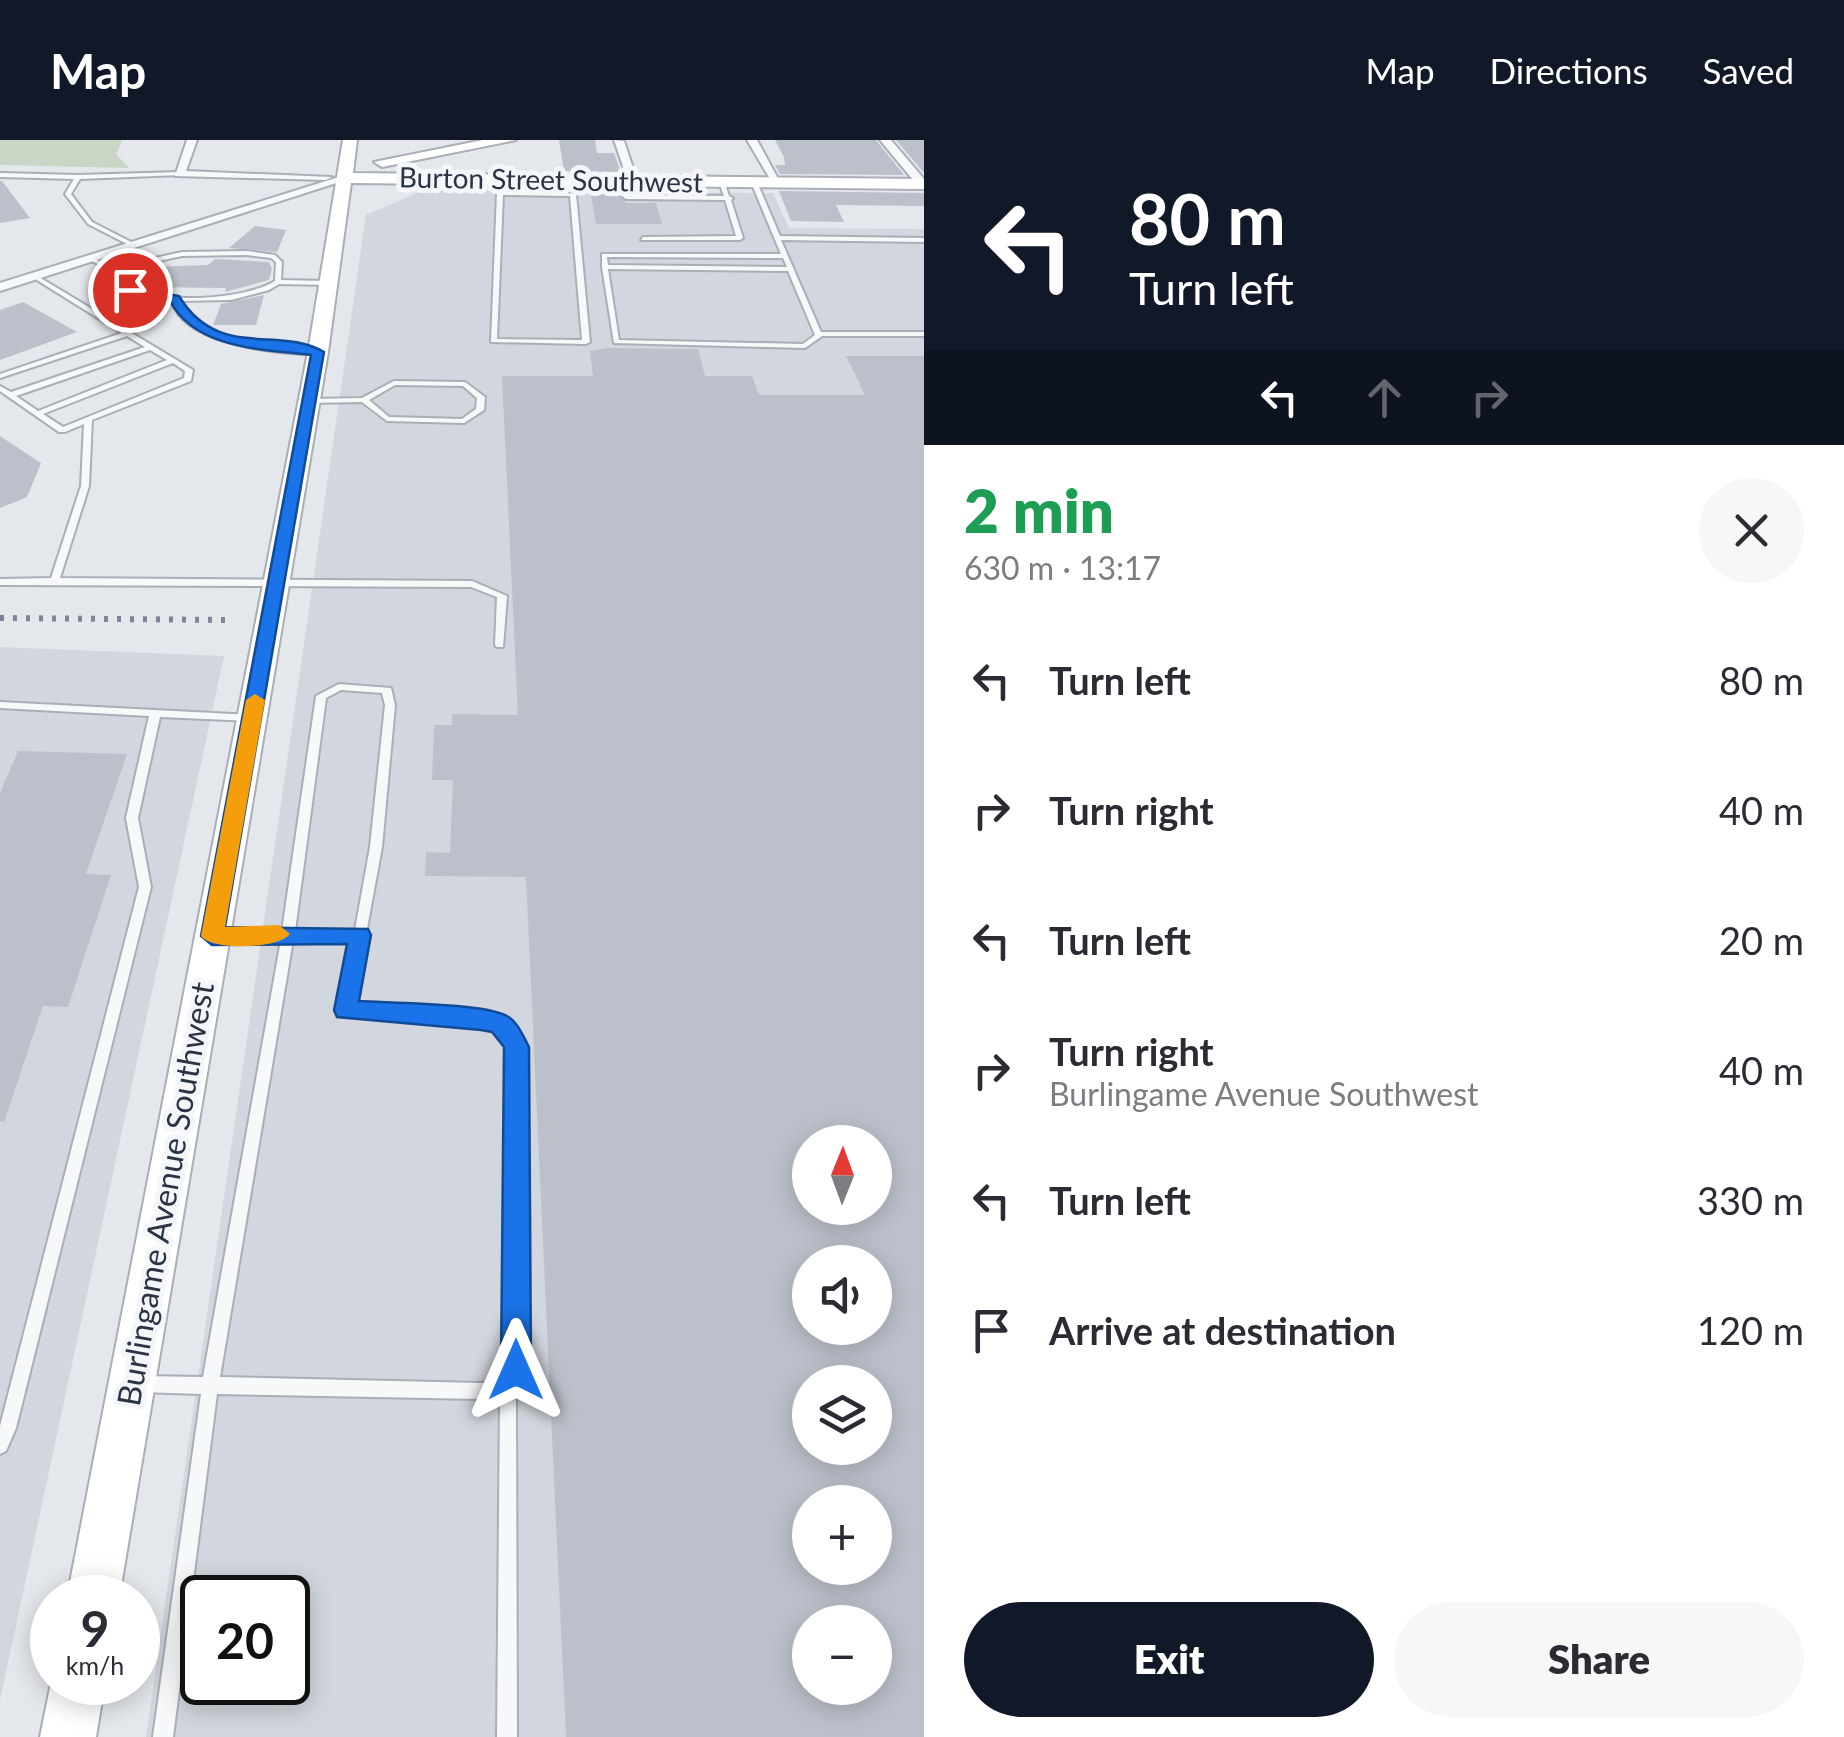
<!DOCTYPE html>
<html lang="en">
<head>
<meta charset="utf-8">
<style>
	body { margin:0; font-family:Lato,sans-serif; background:#f7f7f7; color:#2b2b33; height:100vh; display:flex; flex-direction:column; font-size:38px; white-space:nowrap }
	* { box-sizing:border-box; margin:0 }
	p { font-size:32px; color:#7c7c81 }
	.icon { flex:none; width:55px; height:55px; fill:none; stroke:currentColor; stroke-width:2; stroke-linecap:round; stroke-linejoin:round }
	.map { position:relative; flex:1; overflow:hidden }
	.sheet { display:flex; flex-direction:column; background:#fff; width:920px }
	.sheet>* { flex:none }
	.hud { background:#111827; color:#fff; overflow:hidden }
	.needle { width:65px; rotate:1deg }
	.fabs { position:absolute; left:792px; top:985px; display:grid; gap:20px }
	.fabs a { display:grid; place-items:center; width:100px; height:100px; border-radius:50%; background:#fff; box-shadow:0 5px 25px #0003; font-size:50px }
	.speed { position:absolute; left:30px; top:1435px; display:flex; gap:20px; font-size:50px; font-weight:700; text-align:center }
	.speed>* { display:grid; place-content:center; width:130px; height:130px; border-radius:50%; background:#fff; box-shadow:0 5px 25px #0003; line-height:1 }
	.speed small { font-size:25px; font-weight:400 }
	.speed .limit { border:5px solid #111; border-radius:15px; background:#fff; color:#111 }
	.pin { position:absolute; display:grid; place-items:center; width:85px; height:85px; color:#fff; margin:-42px; border:5px solid #fff; border-radius:50%; box-shadow:0 2px 10px #0007 }
	.me { position:absolute; width:110px; margin:-55px; rotate:0deg; stroke-linejoin:round; filter:drop-shadow(0 0 8px #0008) }
	.turn { display:flex; align-items:center; gap:35px; height:210px; padding:0 40px; font-size:45px }
	.turn .icon { width:130px; height:130px; stroke-width:2.5 }
	.turn b { display:block; font-size:70px; line-height:85px }
	.lanes { display:flex; align-items:center; height:95px; padding:0 40px; background:#0003; justify-content:center; gap:50px; direction:ltr }
	.lanes .off { opacity:.35 }
	.round { display:grid; place-items:center; flex:none; width:105px; height:105px; border-radius:52px; background:#f7f7f7 }
	.head { display:flex; align-items:center; justify-content:space-between; height:170px; padding:0 40px }
	h1 { font-size:60px; font-weight:800; line-height:75px; color:#1e9e55 }
	.cta { display:flex; gap:20px; margin-top:auto; padding:20px 40px }
	.cta a { flex:1; height:115px; border-radius:60px; background:#111827; color:#fff; font-size:40px; font-weight:800; line-height:115px; text-align:center }
	.cta a+a { background:#f7f7f7; color:#2b2b33 }
	ul { padding:0; list-style:none }
	li { display:flex; align-items:center; gap:30px; height:130px; padding:0 40px }
	li div { flex:1 }
	li b { display:block; font-size:38px }
	li em { font-style:normal }
	header { display:flex; align-items:center; gap:60px; box-sizing:border-box; height:140px; padding:0 50px; background:#111827; color:#fff }
	header strong { font-size:48px }
	nav { display:flex; gap:55px; margin-inline-start:auto; font-size:35px }
	main { display:flex; flex:1; min-height:0 }
	.map>svg:first-child { display:block }
	.built { fill:#d2d6de; fill-rule:evenodd }
	.green { fill:#c9d6c5 }
	.building { fill:#bbc0ca; fill-rule:evenodd }
	.lines { fill:none; stroke-linecap:round; stroke-linejoin:round }
	.lane-casing { stroke:#a9aeb7; stroke-width:4 }
	.street-casing { stroke:#a9aeb7; stroke-width:4 }
	.secondary-casing { stroke:#a9aeb7; stroke-width:4 }
	.lane { fill:#f7f8fa; fill-rule:evenodd }
	.street { fill:#f7f8fa; fill-rule:evenodd }
	.secondary { fill:#fff; fill-rule:evenodd }
	.rail { stroke:#7d8696; stroke-width:6; stroke-dasharray:4 9; stroke-linecap:butt }
	.route { fill:#1a73e8; stroke:#114b97; stroke-width:2.5 }
	.slow { fill:#f59e0b }
	.labels { text-anchor:middle; stroke-width:10; stroke-linejoin:round; paint-order:stroke }
	.far-street-label { font-size:28px; fill:#2b3445; stroke:#f4f6f9 }
	.street-label { font-size:32px; fill:#2b3445; stroke:#f4f6f9 }
</style>
</head>
<body>
<header>
<strong>Map</strong>
<nav><a>Map</a><a>Directions</a><a>Saved</a></nav>
</header>
<main>
<div class="map">
<svg width="924" height="1597" viewBox="0 0 924 1597">
	<rect width="100%" height="100%" fill="#e4e7ec"/>
	<path class="built" d="M424,50l349,3 16,35 135,1v1508h-778l220,-1522zM810,1002h65v66h-65zM810,1122h65v66h-65zM810,1242h65v66h-65zM810,1362h65v66h-65zM202,1458h86v84h-86zM810,1482h65v66h-65z
		M0,507l224,9 -224,1044z"/>
	<path class="green" d="M0,0h122l-6,14 13,14 -129,-3z"/>
	<path class="building" d="M559,0h36l2,13h17l7,19 -57,-1z
		M775,0h101l28,35 -124,-1 -5,-9h10l-1,-8z
		M896,0h28v33z
		M0,41h2l28,37 -30,5z
		M590,49l27,1 9,13h30l6,21h-66z
		M779,51l145,2v13l-88,-1 8,17 -53,-1z
		M255,86l31,4 -9,22 -48,-4z
		M215,119l54,3 3,7 -3,11 -44,12 1,-4 -86,-1 9,-20 59,-2z
		M264,155l-8,30h-43l8,-21z
		M23,162l54,30 -77,28v-50z
		M607,208l91,1 7,27h47l7,19h106l-19,-39h78v1381h-358l-40,-860 -101,-1 1,-24 24,1 3,-73h-21l2,-55h18v-11l66,1 -16,-339h91l-3,-25zM810,1002h65v66h-65zM810,1122h65v66h-65zM810,1242h65v66h-65zM810,1362h65v66h-65zM810,1482h65v66h-65z
		M0,296l41,27 -14,34 -27,11z
		M18,611l109,3 -41,120 25,1 -43,132 -25,-1 -39,116 -4,-1v-328z"/>
	<g class="lines">
		<defs>
			<path id="lane" d="M179,32l2,3 -101,4 -9,15 21,28 43,22 -2,3 -45,-23 -23,-30 9,-15 -74,-2v-4l78,2z
				M550,39l5,1v12l21,2 14,148 -4,2 -95,-2 6,-149 3,-2 49,1zM503,55l67,1 12,144 -85,-1z
				M618,40l5,1 5,14 96,1 -5,-14 5,-1 5,15 4,2 -2,2 12,38 -3,2h-99l2,-3 93,-1 -11,-36 -99,-1 -3,-2z
				M754,40l3,2 23,54 144,2v4l-143,-2 40,92h103v4h-102l-17,12 -191,-5 -12,-76v-13h179l-30,-72zM607,117l176,1 4,9 -179,-2zM608,129l180,2 27,64 -12,9 -184,-4z
				M247,111l28,4 7,7 -1,18 47,1 3,2 -3,2 -49,-1 -10,6 -38,10 -52,1c22,44 96,45 139,49h3v4c-38,1 -117,-8 -142,-39 -1,-1 -7,-13 -7,-14l-25,-4 -15,-5 -10,-6 -11,-16 -24,-11 5,-1 22,9 68,-15zM247,115l24,3 5,4 -1,19c-28,18 -113,24 -142,7 -7,-4 -11,-11 -16,-18l65,-14z
				M34,134l159,96 -2,11 -99,39 -3,66 -29,92 412,3 35,15 -4,51h-6l-2,-2 2,-48 -26,-10 -471,-2v-6l51,-1 30,-92 3,-62 -19,8h-6l-59,-41v-5l11,6 134,-45 -18,-11 -127,42v-4l122,-41 -90,-56zM150,210l17,10 -129,51 -22,-15zM173,223l12,8 -1,7 -121,49 -20,-13z
				M394,241l71,1 20,15 -1,13 -20,13 -77,-2 -25,-19 -53,1 -4,-2 4,-2 53,-1zM395,245l68,1 14,12 -1,11 -14,10 -73,-2 -20,-17z
				M339,544l52,4 4,17 -13,142 -29,158 135,11 19,8 17,23v323l-8,19 1,348h-20l3,-339 -20,1 -263,-5 -44,343h-20l48,-343 -61,-2 -6,-2 -2,-6 2,-6 6,-2 63,1 78,-437 -68,1 -4,-2 -2,-3 2,-3 4,-2h69l34,-235zM341,550l41,3 3,12 -15,142 -15,83 -60,1 31,-233zM293,800h60l-14,70 2,4 147,13 10,5 12,16 -2,322 -5,11 -23,2 -260,-6z
				M0,562l252,13 5,3 -5,3 -92,-4 -22,101 13,69 -135,541 -10,23 -6,3v-28l139,-539 -13,-69 23,-102 -149,-8z"/>
			<path id="street" d="M187,0h10l-11,31 146,6 -6,3 -151,-4z
				M614,0l10,1 14,42 -10,-2z
				M747,0h10l24,44h-8z
				M880,0h11l33,39v8l-6,-1z
				M342,36l10,2 -352,113v-8z"/>
			<path id="secondary" d="M343,0h14l-4,33 571,6v10l-573,-6 -23,169 -209,1246h-52l241,-1246z
				M483,0h33l-134,27 -8,-5z
				M52,1538v4h53l-9,55h-56z"/>
		</defs>
		<use href="#lane" class="lane-casing"/>
		<use href="#street" class="street-casing"/>
		<use href="#secondary" class="secondary-casing"/>
		<use href="#lane" class="lane"/>
		<use href="#street" class="street"/>
		<use href="#secondary" class="secondary"/>
		<path class="rail" d="M0,478l228,2"/>
	</g>
	<path class="route" d="M130,146l49,10c39,65 100,29 145,56l-99,575 143,2 3,6 -12,66c32,2 124,2 148,15 11,6 16,20 22,31l2,323 -5,11 -10,4 -11,-4 -4,-11 3,-323 -12,-15 -11,-2 -144,-13 -3,-7 13,-66 -135,1 -11,-9 110,-581c-49,-6 -116,-6 -141,-54l-44,-9z"/>
	<path class="slow" d="M255,554l10,6 -40,227 54,-2 11,9c-11,15 -78,17 -89,2l45,-236z"/>
	<g class="labels">
		<g class="far-street-label">
			<text transform="translate(551 40) rotate(1)" y="10">Burton Street Southwest</text>
		</g>
		<g class="street-label">
			<text transform="translate(166 1054) rotate(-80)" y="11">Burlingame Avenue Southwest</text>
		</g>
	</g>
</svg>
<div class="fabs">
<a><svg class="needle" viewBox="-14 -14 28 28"><path d="M0-13l5 13h-10z" fill="#e53935"/><path d="M0 13l5-13h-10z" fill="#7c7c81"/></svg></a>
<a><svg class="icon" aria-label="sound" viewBox="0 0 24 24"><path d="M4 9h4l5-4v14l-5-4H4zM17 9q2 3 0 6"/></svg></a>
<a><svg class="icon" aria-label="layers" viewBox="0 0 24 24"><path d="M12 4l9 5-9 5-9-5zM3 14l9 5 9-5"/></svg></a>
<a>+</a>
<a>−</a>
</div>
<div class="speed"><div>9<small>km/h</small></div><div class="limit">20</div></div>
<div class="pin" style="left:130px;top:150px;background:#d93025"><svg class="icon" aria-label="arrive" viewBox="0 0 24 24"><path d="M6 21V4h12l-3 4 3 4H6"/></svg></div>
<svg class="me" style="left:516px;top:1230px" viewBox="-20 -20 40 40"><path d="M0-17L14 15 0 8-14 15z" fill="#1a73e8" stroke="#fff" stroke-width="4"/></svg>
</div>
<section class="sheet">
<div class="hud">
<div class="turn"><svg class="icon" aria-label="left" viewBox="0 0 24 24"><path d="M17 20v-9H6M10 6l-5 5 5 5"/></svg><div><b>80 m</b>Turn left</div></div>
<div class="lanes"><svg class="icon" aria-label="left" viewBox="0 0 24 24"><path d="M17 20v-9H6M10 6l-5 5 5 5"/></svg><svg class="icon off" aria-label="ahead" viewBox="0 0 24 24"><path d="M12 20V5M6 11l6-6 6 6"/></svg><svg class="icon off" aria-label="right" viewBox="0 0 24 24"><path d="M7 20v-9h11M14 6l5 5-5 5"/></svg></div>
</div>
<div class="head"><div><h1>2 min</h1><p>630 m · 13:17</p></div><a class="round"><svg class="icon" aria-label="close" viewBox="0 0 24 24"><path d="M6 6l12 12M18 6L6 18"/></svg></a></div>
<ul>
<li><svg class="icon" aria-label="left" viewBox="0 0 24 24"><path d="M17 20v-9H6M10 6l-5 5 5 5"/></svg><div><b>Turn left</b></div><em>80 m</em></li>
<li><svg class="icon" aria-label="right" viewBox="0 0 24 24"><path d="M7 20v-9h11M14 6l5 5-5 5"/></svg><div><b>Turn right</b></div><em>40 m</em></li>
<li><svg class="icon" aria-label="left" viewBox="0 0 24 24"><path d="M17 20v-9H6M10 6l-5 5 5 5"/></svg><div><b>Turn left</b></div><em>20 m</em></li>
<li><svg class="icon" aria-label="right" viewBox="0 0 24 24"><path d="M7 20v-9h11M14 6l5 5-5 5"/></svg><div><b>Turn right</b><p>Burlingame Avenue Southwest</p></div><em>40 m</em></li>
<li><svg class="icon" aria-label="left" viewBox="0 0 24 24"><path d="M17 20v-9H6M10 6l-5 5 5 5"/></svg><div><b>Turn left</b></div><em>330 m</em></li>
<li><svg class="icon" aria-label="arrive" viewBox="0 0 24 24"><path d="M6 21V4h12l-3 4 3 4H6"/></svg><div><b>Arrive at destination</b></div><em>120 m</em></li>
</ul>
<div class="cta"><a>Exit</a><a>Share</a></div>
</section>
</main>
</body>
</html>
